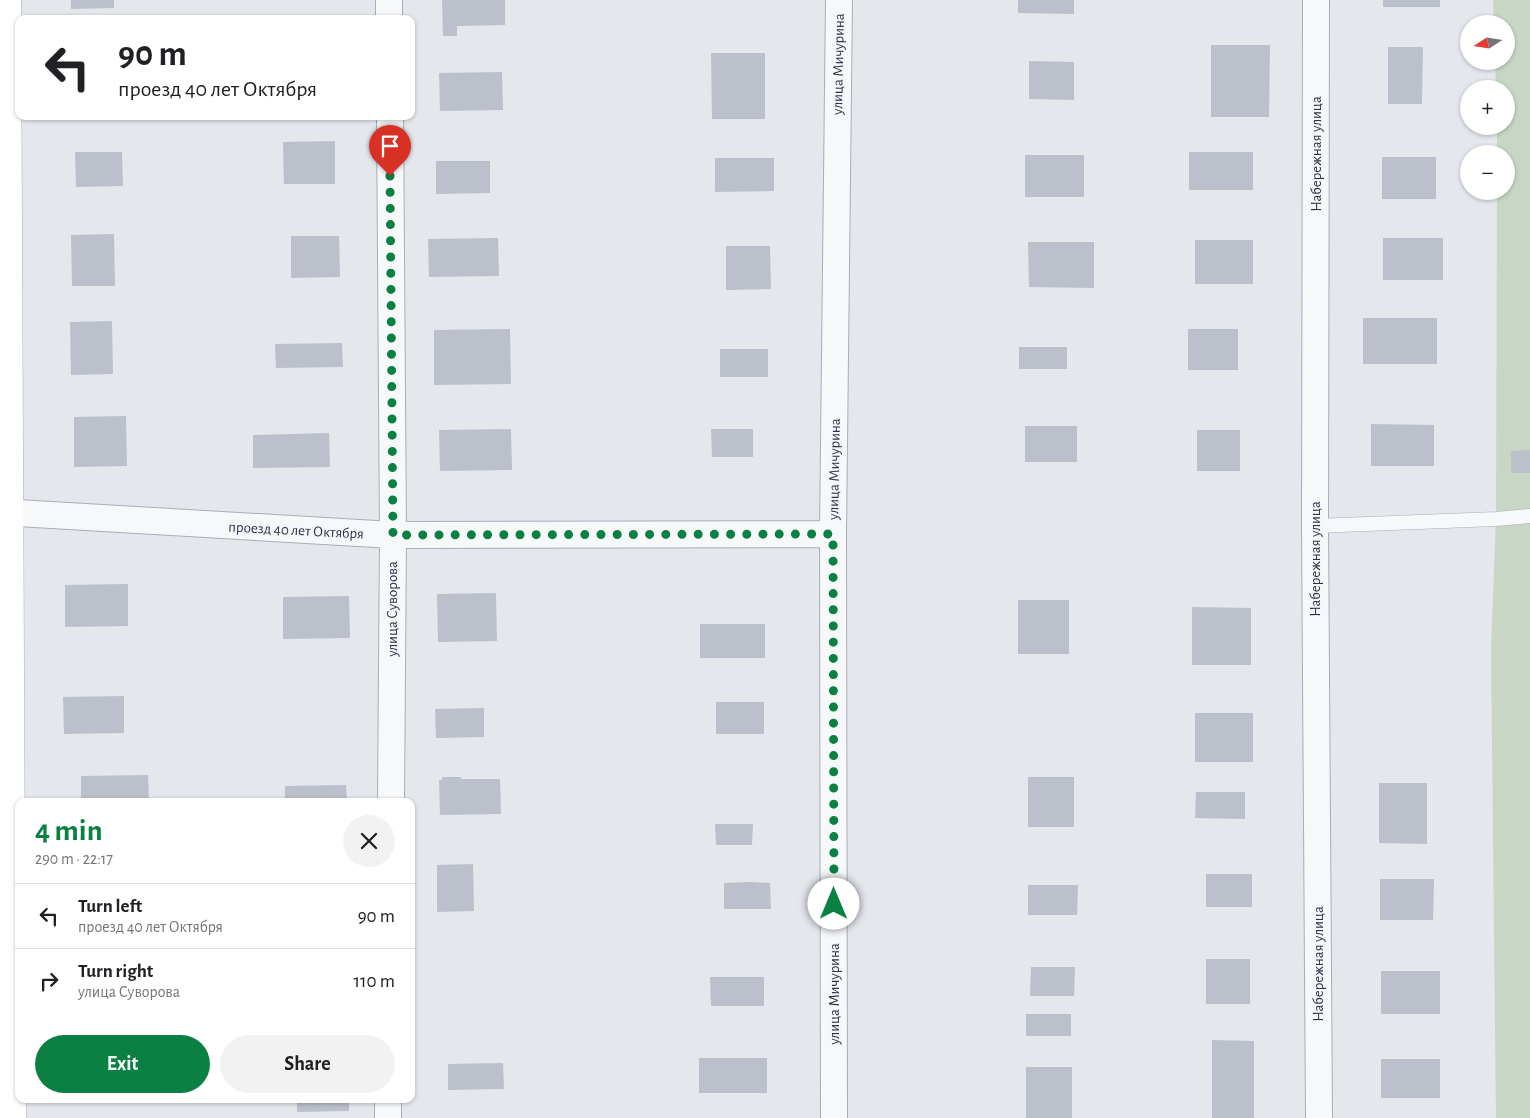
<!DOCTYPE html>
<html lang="en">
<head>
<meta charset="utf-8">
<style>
	body { margin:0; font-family:"Alegreya Sans",sans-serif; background:#f2f2f2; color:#202124; height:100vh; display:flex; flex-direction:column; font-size:19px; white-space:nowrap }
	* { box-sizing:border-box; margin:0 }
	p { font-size:16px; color:#757577 }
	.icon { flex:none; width:28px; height:28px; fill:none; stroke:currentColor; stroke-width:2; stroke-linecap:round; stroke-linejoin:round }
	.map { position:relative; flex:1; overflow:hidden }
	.sheet { position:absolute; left:15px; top:798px; width:400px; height:305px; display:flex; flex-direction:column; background:#fff; border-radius:10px; box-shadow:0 1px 4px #0004 }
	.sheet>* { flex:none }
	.top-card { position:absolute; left:15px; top:15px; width:400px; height:105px; border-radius:10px; box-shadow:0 1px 4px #0004; background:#fff; color:#202124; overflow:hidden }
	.needle { width:32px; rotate:258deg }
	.tools { position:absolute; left:1460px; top:15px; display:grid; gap:10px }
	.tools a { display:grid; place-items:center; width:55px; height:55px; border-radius:50%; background:#fff; box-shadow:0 1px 4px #0004; font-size:25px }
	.pin { position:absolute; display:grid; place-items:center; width:42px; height:42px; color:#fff; margin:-51px -21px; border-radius:50% 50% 50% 0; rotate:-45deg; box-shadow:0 0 5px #0007 }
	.pin .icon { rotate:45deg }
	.me { position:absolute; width:55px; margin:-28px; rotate:0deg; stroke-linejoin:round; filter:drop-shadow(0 0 4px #0008) }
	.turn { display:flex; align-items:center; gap:18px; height:105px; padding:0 20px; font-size:22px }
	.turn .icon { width:65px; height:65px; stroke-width:2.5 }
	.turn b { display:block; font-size:35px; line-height:42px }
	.round { display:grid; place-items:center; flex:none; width:52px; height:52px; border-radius:26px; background:#f2f2f2 }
	.headline { display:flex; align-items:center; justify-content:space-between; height:85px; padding:0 20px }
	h1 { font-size:30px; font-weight:700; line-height:38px; color:#0b8043 }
	.primary-button { display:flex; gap:10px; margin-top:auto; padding:10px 20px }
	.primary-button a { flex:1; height:58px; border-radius:30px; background:#0b8043; color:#fff; font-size:20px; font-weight:700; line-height:58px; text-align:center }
	.primary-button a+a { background:#f2f2f2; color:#202124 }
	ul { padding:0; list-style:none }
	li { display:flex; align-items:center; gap:15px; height:65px; padding:0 20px; border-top:1px solid #e0e0e0 }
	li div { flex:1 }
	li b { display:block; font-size:19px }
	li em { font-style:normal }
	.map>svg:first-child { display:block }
	.green { fill:#c9d6c5 }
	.building { fill:#bbc0ca }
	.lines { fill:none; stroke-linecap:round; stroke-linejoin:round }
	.lane-casing { stroke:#a9aeb7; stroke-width:15 }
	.street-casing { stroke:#a9aeb7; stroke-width:28 }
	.secondary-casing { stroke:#a9aeb7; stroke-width:29 }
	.lane { stroke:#f7f8fa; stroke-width:14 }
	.street { stroke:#f7f8fa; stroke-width:26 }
	.secondary { stroke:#fff; stroke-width:28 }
	.route { stroke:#0b8043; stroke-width:9; stroke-dasharray:0 16.2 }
	.labels { text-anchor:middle; stroke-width:4; stroke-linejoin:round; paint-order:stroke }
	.street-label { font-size:15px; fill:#2b3445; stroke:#f4f6f9 }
</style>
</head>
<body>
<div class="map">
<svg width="1530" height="1118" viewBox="0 0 1530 1118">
	<rect width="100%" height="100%" fill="#e4e7ec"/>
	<path class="green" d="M1493,0h37v1118h-34l-5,-468 5,-131 1,-328h9v-37h-9v-28h9v-37h-10l-1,-28h11v-37h-12z"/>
	<path class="building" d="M71,0h43v8l-43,1z
		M442,0h63v25l-48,1v10h-14z
		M1018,0h56v14l-56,-1z
		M1383,0h57v7h-57z
		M1211,45h59l-1,72h-58z
		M1388,47h35l-1,57h-34z
		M711,53h54v66h-53z
		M1029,61l45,1v38l-45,-1z
		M502,72l1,38 -63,1 -1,-38z
		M335,141v43h-51l-1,-42z
		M75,152h47l1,34 -47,1z
		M1189,152h64v38h-64z
		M1025,155h59v42h-59z
		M1382,157h54v42h-54z
		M715,158h59v33l-59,1z
		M436,161h54v32l-54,1z
		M114,234l1,52h-43l-1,-51z
		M291,236h48l1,41 -49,1z
		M498,238l1,38 -70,1 -1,-38z
		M1383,238h60v42h-60z
		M1195,240h58v44h-58z
		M1028,242h66v46l-65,-1z
		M726,246h44l1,43 -45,1z
		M1363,318h74v46h-74z
		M112,321l1,53 -42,1 -1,-53z
		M510,329l1,55 -77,1v-55z
		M1188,329h50v41h-50z
		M342,343l1,24 -67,1 -1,-24z
		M1019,347h48v22h-48z
		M720,349h48v28h-48z
		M126,416l1,50 -53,1v-50z
		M1371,424l63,1v41h-63z
		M1025,426h52v36h-52z
		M511,429l1,41 -72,1 -1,-41z
		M711,429h42v28h-41z
		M1197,430h43v41h-43z
		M329,433l1,34 -77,1v-33z
		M1530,450v23h-19v-22z
		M128,584v42l-63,1v-42z
		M496,593l1,48 -59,1 -1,-48z
		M349,596l1,42 -67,1v-42z
		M1018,600h51v54h-51z
		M1192,607l59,1v57h-59z
		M700,624h65v34h-65z
		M124,696v37l-60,1 -1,-37z
		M716,702h48v32h-48z
		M484,708v29l-48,1 -1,-29z
		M1195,713h58v49h-58z
		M148,775l1,26h-68v-25z
		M442,777h19v2h39l1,35 -61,1 -1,-35h3z
		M1028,777h46v50h-46z
		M1379,783h48v61l-48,-1z
		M346,785l1,16h-62v-15z
		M1196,792h49v27l-50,-1z
		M715,824h38l-1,21h-36z
		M473,864l1,47 -37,1v-47z
		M1206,874h46v33h-46z
		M1380,879h54l-1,41h-53z
		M750,882l20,1 1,26h-47v-26z
		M1028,885h50l-1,30h-49z
		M1206,959h44v45h-44z
		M1031,967h44l-1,29h-44z
		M1381,971h59v43h-59z
		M710,977h54v29h-53z
		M1026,1014h45v22h-45z
		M1212,1040l42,1v77h-42z
		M699,1058h68v35h-68z
		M1381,1059h59v39h-59z
		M503,1063l1,26 -56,1v-26z
		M1026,1067h46v51h-46z
		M297,1099h52v12l-52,1z"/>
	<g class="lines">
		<defs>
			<path id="lane" d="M1315,526l181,-7 34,-3"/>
			<path id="street" d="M389,0v19
				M1316,0l-1,526 4,592
				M390,116l3,419 -2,266
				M0,512l393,23 440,-1
				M388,1118v-19
				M834,1118l-1,-584 6,-534"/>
			<path id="secondary" d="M7,0l5,1118"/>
		</defs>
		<use href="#lane" class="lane-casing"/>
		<use href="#street" class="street-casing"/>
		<use href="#secondary" class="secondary-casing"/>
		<use href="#lane" class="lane"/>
		<use href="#street" class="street"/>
		<use href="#secondary" class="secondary"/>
	</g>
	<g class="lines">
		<path class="route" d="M390,176l3,359 440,-1 1,370"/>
	</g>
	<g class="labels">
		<g class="street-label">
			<text transform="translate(838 64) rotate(-89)" y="5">улица Мичурина</text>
			<text transform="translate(1316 154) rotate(-90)" y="5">Набережная улица</text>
			<text transform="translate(834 469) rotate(-89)" y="5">улица Мичурина</text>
			<text transform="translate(296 530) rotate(3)" y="5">проезд 40 лет Октября</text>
			<text transform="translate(1315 559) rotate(-90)" y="5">Набережная улица</text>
			<text transform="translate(392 609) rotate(-90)" y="5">улица Суворова</text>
			<text transform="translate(1318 964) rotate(-90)" y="5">Набережная улица</text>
			<text transform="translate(834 994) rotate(-90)" y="5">улица Мичурина</text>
		</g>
	</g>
</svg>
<div class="tools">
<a><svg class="needle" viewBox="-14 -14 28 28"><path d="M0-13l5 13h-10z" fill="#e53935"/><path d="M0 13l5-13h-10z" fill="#757577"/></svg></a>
<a>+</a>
<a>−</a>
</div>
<div class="pin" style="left:390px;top:176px;background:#d93025"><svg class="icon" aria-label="arrive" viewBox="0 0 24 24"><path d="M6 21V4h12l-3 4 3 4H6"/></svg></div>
<svg class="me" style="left:834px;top:904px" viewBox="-20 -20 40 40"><circle r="19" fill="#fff"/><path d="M0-13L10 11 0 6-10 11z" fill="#0b8043"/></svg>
<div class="top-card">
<div class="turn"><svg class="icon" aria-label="left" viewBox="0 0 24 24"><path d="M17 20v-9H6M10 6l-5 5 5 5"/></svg><div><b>90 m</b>проезд 40 лет Октября</div></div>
</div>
<section class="sheet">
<div class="headline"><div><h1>4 min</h1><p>290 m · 22:17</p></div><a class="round"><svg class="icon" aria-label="close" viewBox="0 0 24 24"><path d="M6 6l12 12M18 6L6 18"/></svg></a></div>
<ul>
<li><svg class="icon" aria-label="left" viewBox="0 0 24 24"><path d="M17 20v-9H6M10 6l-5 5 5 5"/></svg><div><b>Turn left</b><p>проезд 40 лет Октября</p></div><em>90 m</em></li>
<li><svg class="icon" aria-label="right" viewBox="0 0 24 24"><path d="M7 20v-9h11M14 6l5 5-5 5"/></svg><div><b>Turn right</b><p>улица Суворова</p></div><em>110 m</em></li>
</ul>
<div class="primary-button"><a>Exit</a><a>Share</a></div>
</section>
</div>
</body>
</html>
